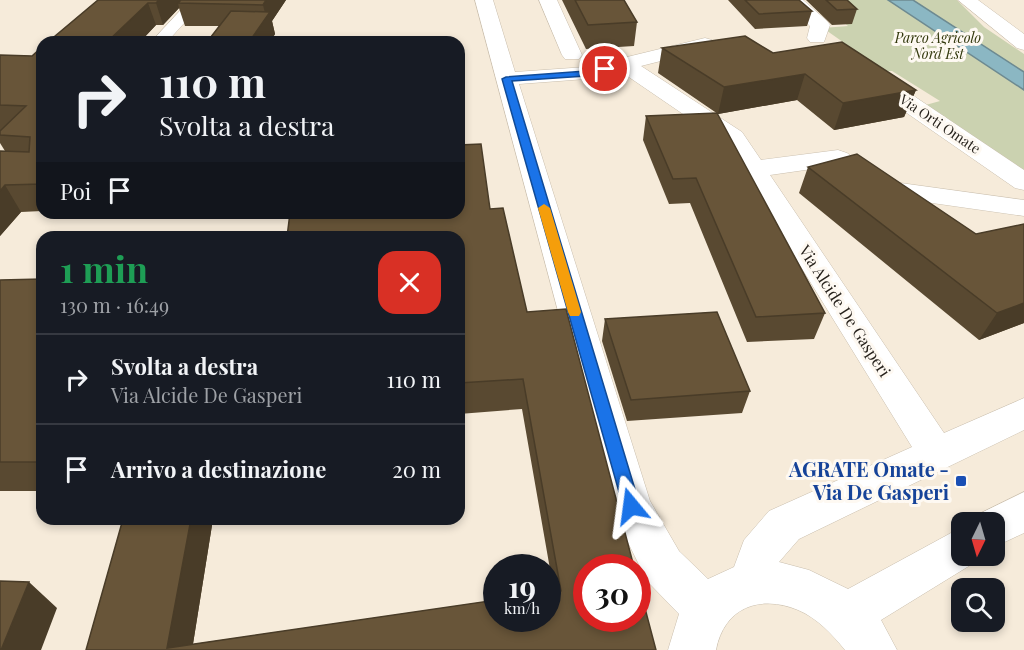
<!DOCTYPE html>
<html lang="it">
<head>
<meta charset="utf-8">
<style>
	body { margin:0; font-family:"Playfair Display",serif; background:#242831; color:#f1f3f6; height:100vh; display:flex; flex-direction:column; font-size:22px; white-space:nowrap }
	* { box-sizing:border-box; margin:0 }
	p { font-size:20px; color:#9ea1a6 }
	.icon { flex:none; width:33px; height:33px; fill:none; stroke:currentColor; stroke-width:2; stroke-linecap:round; stroke-linejoin:round }
	.map { position:relative; flex:1; overflow:hidden }
	.side { position:absolute; left:36px; top:231px; width:429px; height:294px; display:flex; flex-direction:column; background:#171b24; border-radius:18px; box-shadow:0 3px 9px #0003 }
	.side>* { flex:none }
	.guide { position:absolute; left:36px; top:36px; width:429px; height:183px; border-radius:18px; box-shadow:0 3px 9px #0003; background:#171b24; color:#f1f3f6; overflow:hidden }
	.needle { width:39px; rotate:185deg }
	.controls { position:absolute; left:951px; top:512px; display:grid; gap:12px }
	.controls a { display:grid; place-items:center; width:54px; height:54px; border-radius:12px; background:#171b24; box-shadow:0 3px 9px #0003; font-size:30px }
	.speed { position:absolute; left:483px; top:554px; display:flex; gap:12px; font-size:30px; font-weight:700; text-align:center }
	.speed>* { display:grid; place-content:center; width:78px; height:78px; border-radius:50%; background:#171b24; box-shadow:0 3px 9px #0003; line-height:1 }
	.speed small { font-size:15px; font-weight:400 }
	.speed .limit { border:9px solid #d22; background:#fff; color:#111 }
	.pin { position:absolute; display:grid; place-items:center; width:51px; height:51px; color:#fff; margin:-26px; border:3px solid #fff; border-radius:50%; box-shadow:0 2px 6px #0007 }
	.me { position:absolute; width:66px; margin:-33px; rotate:344deg; stroke-linejoin:round; filter:drop-shadow(0 0 4px #0008) }
	.turn { display:flex; align-items:center; gap:21px; height:126px; padding:0 24px; font-size:27px }
	.turn .icon { width:78px; height:78px; stroke-width:2.5 }
	.turn b { display:block; font-size:42px; line-height:51px }
	.then { display:flex; align-items:center; height:57px; padding:0 24px; background:#0003; gap:12px; font-size:22px }
	.round { display:grid; place-items:center; flex:none; width:63px; height:63px; border-radius:18px; background:#242831 }
	.overview { display:flex; align-items:center; justify-content:space-between; height:102px; padding:0 24px }
	h1 { font-size:36px; font-weight:700; line-height:45px; color:#1e9e55 }
	ul { padding:0; list-style:none }
	li { display:flex; align-items:center; gap:18px; height:90px; padding:0 24px; border-top:2px solid #363941 }
	li div { flex:1 }
	li b { display:block; font-size:22px }
	li em { font-style:normal }
	.map>svg:first-child { display:block }
	.green { fill:#cbd2b0 }
	.water { fill:#8bb7c3; stroke:#6d8a91; stroke-width:1.5 }
	.lines { fill:none; stroke-linecap:round; stroke-linejoin:round }
	.lane-casing { stroke:#c9bead; stroke-width:1 }
	.street-casing { stroke:#c9bead; stroke-width:1 }
	.lane { fill:#fff; fill-rule:evenodd }
	.street { fill:#fff; fill-rule:evenodd }
	.wall { fill:#594931 }
	.shaded-wall { fill:#493c28 }
	.building { fill:#685539; stroke:#493c28; stroke-width:1.5 }
	.route { fill:#1a73e8; stroke:#114b97; stroke-width:1.5 }
	.slow { fill:#f59e0b }
	.transit-dot { fill:#1a4fb4; stroke:#fef9f2; stroke-width:2 }
	.labels { text-anchor:middle; stroke-width:6; stroke-linejoin:round; paint-order:stroke }
	.far-park-label { font-size:14px; font-style:italic; fill:#32380c; stroke:#fef9f2 }
	.far-street-label { font-size:14px; fill:#27221c; stroke:#fef9f2 }
	.street-label { font-size:16px; fill:#27221c; stroke:#fef9f2 }
	.near-transit-label { font-size:20px; font-weight:bold; fill:#164399; stroke:#fef9f2; text-anchor:end }
</style>
</head>
<body>
<div class="map">
<svg width="1024" height="650" viewBox="0 0 1024 650">
	<rect width="100%" height="100%" fill="#f6ebda"/>
	<path class="green" d="M818,0h139l27,27 40,27v127l-109,-73 25,-7 -48,-30h-8l-61,-43 25,-2z"/>
	<path class="water" d="M888,0h25l111,72v18z"/>
	<g class="lines">
		<defs>
			<path id="lane" d="M190,0h15l-38,42h-16z"/>
			<path id="street" d="M475,0h18l22,72 71,-5 119,-29 7,2 3,4 -3,4 -71,18 101,66 19,28 77,-10 9,3 39,28 138,19v16l-155,-22 -36,-28 -63,9 174,258 80,-35v32l-225,109 -20,23 30,8 39,19 114,-62v28h18l-3,6 -96,59 16,30h-52c-13,-16 -28,-32 -47,-40 -39,-16 -74,-2 -82,40h-48l11,-36 -32,-33 -37,-75zM620,71l104,71 188,305 -143,64 -25,29 -10,27 -26,12 -29,-28 -29,-50 -131,-417 67,-5z
				M539,0h18l25,55 -3,4h-14l-3,-4z
				M783,0h20l24,21 3,4 -6,17h-14l-3,-4 3,-12z
				M958,0h20l46,34v16l-7,-2z
				M873,73l8,1 143,96v20l-9,-2 -150,-104 -3,-5 3,-5z
				M1024,492v41l-30,14v-25h-18l3,-8z"/>
		</defs>
		<use href="#lane" class="lane-casing"/>
		<use href="#street" class="street-casing"/>
		<use href="#lane" class="lane"/>
		<use href="#street" class="street"/>
	</g>
	<path class="wall" d="M98,0h188l-14,21 3,13 -5,8h-63l12,-16h-34l-6,-18 -16,17h-7l-16,17h-92z
		M562,0h62l13,22 -3,24 -48,3z
		M728,0h71l13,11 -5,15 -52,3z
		M806,0h41l10,9 -5,15 -20,1z
		M42,47v164l-21,1 -21,24 5,-85 -5,-8v-12l1,-1h-1v-75l32,1z
		M662,48l111,5 143,37 -12,27 -70,13 -37,-30 -79,14 -60,-41z
		M646,116l179,197 -11,26 -67,3 -57,-139 -21,1 -26,-64z
		M808,167l168,67 48,-10v99l-45,17 -180,-147z
		M490,209l37,103 129,338h-570l37,-131h90l-20,125 361,-52 -32,-183 -63,5v-177z
		M42,279v212h-42v-211z
		M605,319l145,72 -8,22 -115,8 -25,-80z"/>
	<path class="shaded-wall" d="M159,0h28l-9,3 1,5 -16,17 -7,-22z
		M266,0h20l-14,21 3,13 -5,8h-21l17,-25 -3,-12z
		M148,3l8,22 -16,17h-33z
		M805,74l-8,26 -79,14 6,-27z
		M916,90l-12,27 -70,13 9,-27z
		M5,185l16,27 -21,24v-45z
		M1024,303v20l-45,17 18,-27z
		M191,519h22l-21,131 -25,-2z
		M29,582l28,26 -16,42h-40z"/>
	<path class="building" d="M98,0h61l-3,3h-8l-41,39h-59z
		M181,0h85l-3,5 -85,-2z
		M575,0h49l13,22 -49,3z
		M745,0h54l13,11 -53,3z
		M826,0h21l10,9 -20,1z
		M231,11l39,1 -21,30h-42z
		M745,36l28,17 69,-11 74,48 -73,13 -38,-29 -81,13 -62,-39z
		M42,47v137l-37,1 -5,6v-40l29,1 1,-15 -30,-2v-4l26,-25 -26,-1v-50l32,1z
		M717,113l108,200 -69,4 -60,-139 -23,1 -27,-63z
		M481,144l9,65 13,-1 24,104 39,-3 68,258h-48v51h52v-36l18,68h-570l37,-131h68l-24,129 329,-48v18h52v-25l13,-2 -38,-212 -64,4v-146h-172l3,-24h169v-68z
		M857,154l119,80 48,-10v79l-27,10 -189,-146z
		M42,279v183h-42v-182z
		M717,312l33,79 -119,9 -26,-81z
		M0,581l29,1 -28,68h-1z"/>
	<path class="route" d="M605,66l5,3 -2,2 -22,5 -74,5 128,425 -3,5 -6,2 -6,-2 -2,-5 -121,-427 4,-2 80,-6z"/>
	<path class="slow" d="M544,204l6,4 31,104 -2,4h-9l-2,-4 -30,-104z"/>
	<rect class="transit-dot" x="955" y="475" width="12" height="12" rx="3"/>
	<g class="labels">
		<g class="far-park-label">
			<text x="938" y="43">Parco Agricolo<tspan x="938" dy="16">Nord Est</tspan></text>
		</g>
		<g class="far-street-label">
			<text transform="translate(940 124) rotate(34)" y="5">Via Orti Omate</text>
		</g>
		<g class="street-label">
			<text transform="translate(845 311) rotate(57)" y="6">Via Alcide De Gasperi</text>
		</g>
		<g class="near-transit-label">
			<text x="949" y="477">AGRATE Omate -<tspan x="949" dy="23">Via De Gasperi</tspan></text>
		</g>
	</g>
</svg>
<div class="controls">
<a><svg class="needle" viewBox="-14 -14 28 28"><path d="M0-13l5 13h-10z" fill="#e53935"/><path d="M0 13l5-13h-10z" fill="#9ea1a6"/></svg></a>
<a><svg class="icon" aria-label="search" viewBox="0 0 24 24"><circle cx="10" cy="10" r="6"/><path d="M15 15l6 6"/></svg></a>
</div>
<div class="speed"><div>19<small>km/h</small></div><div class="limit">30</div></div>
<div class="pin" style="left:605px;top:69px;background:#d93025"><svg class="icon" aria-label="arrive" viewBox="0 0 24 24"><path d="M6 21V4h12l-3 4 3 4H6"/></svg></div>
<svg class="me" style="left:631px;top:506px" viewBox="-20 -20 40 40"><path d="M0-17L14 15 0 8-14 15z" fill="#1a73e8" stroke="#fff" stroke-width="4"/></svg>
<div class="guide">
<div class="turn"><svg class="icon" aria-label="right" viewBox="0 0 24 24"><path d="M7 20v-9h11M14 6l5 5-5 5"/></svg><div><b>110 m</b>Svolta a destra</div></div>
<div class="then">Poi<svg class="icon" aria-label="arrive" viewBox="0 0 24 24"><path d="M6 21V4h12l-3 4 3 4H6"/></svg></div>
</div>
<section class="side">
<div class="overview"><div><h1>1 min</h1><p>130 m · 16:49</p></div><a class="round" style="background:#d93025;color:#fff"><svg class="icon" aria-label="close" viewBox="0 0 24 24"><path d="M6 6l12 12M18 6L6 18"/></svg></a></div>
<ul>
<li><svg class="icon" aria-label="right" viewBox="0 0 24 24"><path d="M7 20v-9h11M14 6l5 5-5 5"/></svg><div><b>Svolta a destra</b><p>Via Alcide De Gasperi</p></div><em>110 m</em></li>
<li><svg class="icon" aria-label="arrive" viewBox="0 0 24 24"><path d="M6 21V4h12l-3 4 3 4H6"/></svg><div><b>Arrivo a destinazione</b></div><em>20 m</em></li>
</ul>
</section>
</div>
</body>
</html>
